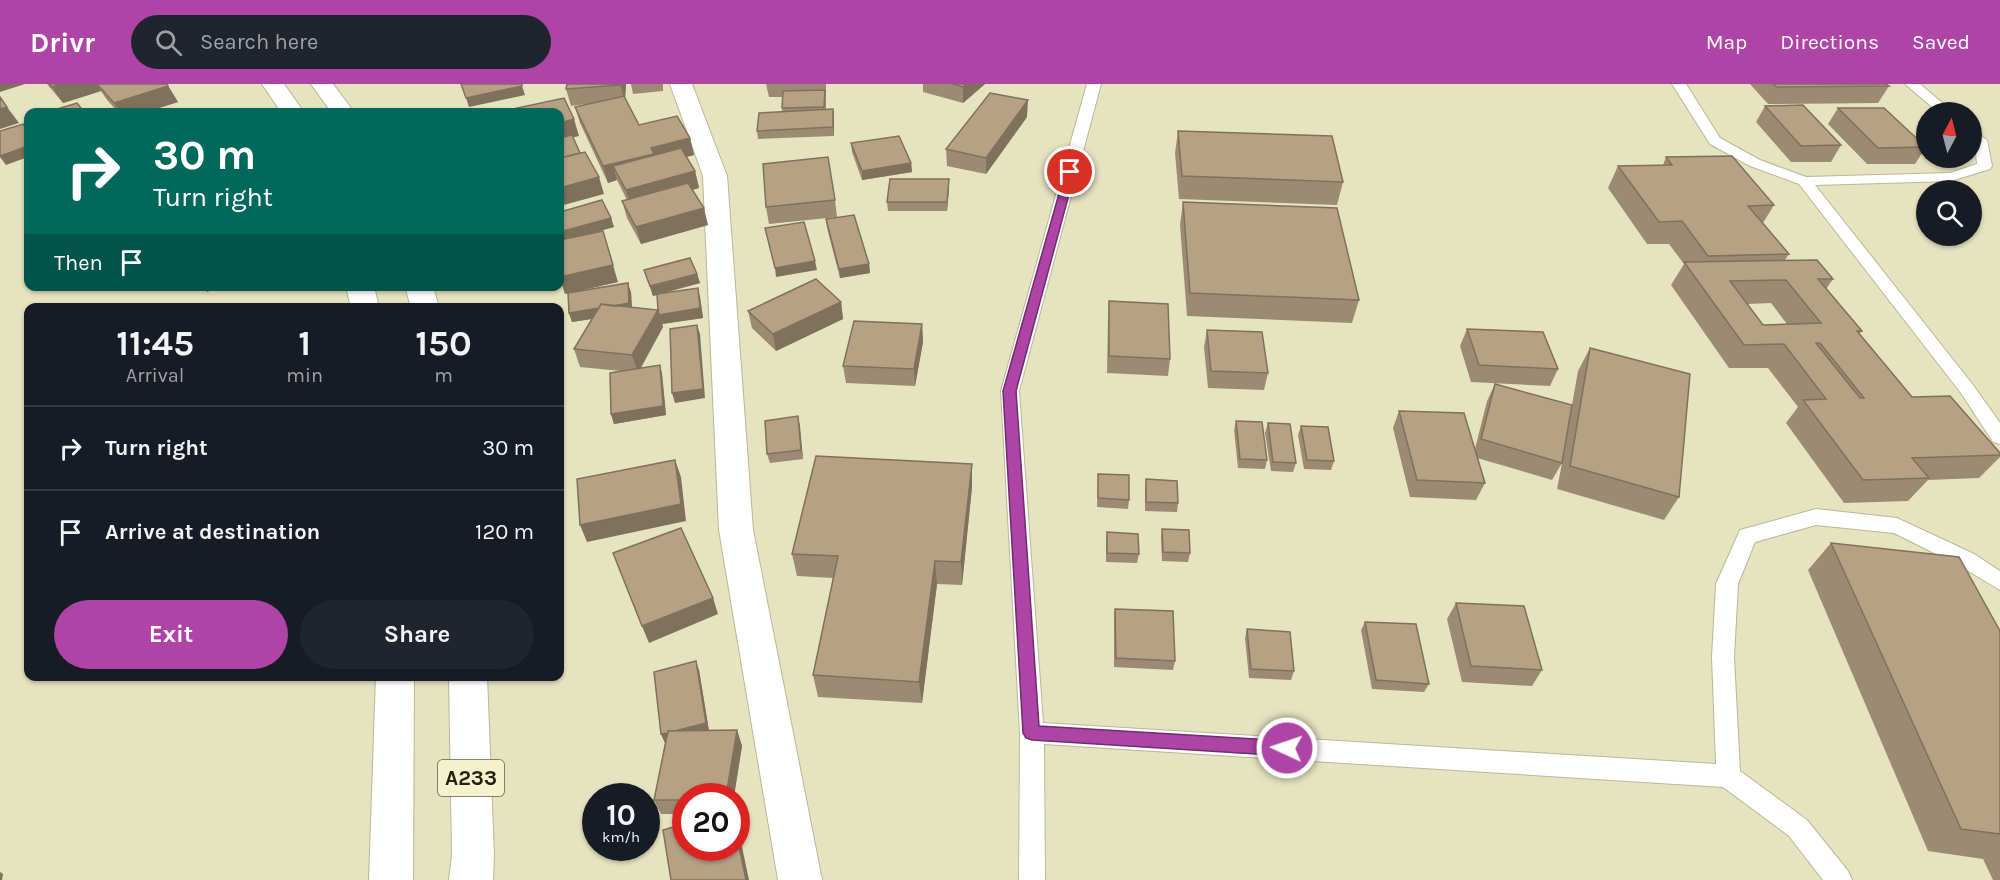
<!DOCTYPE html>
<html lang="en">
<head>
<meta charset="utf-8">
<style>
	body { margin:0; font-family:Karla,sans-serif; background:#20242c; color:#f1f3f6; height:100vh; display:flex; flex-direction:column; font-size:22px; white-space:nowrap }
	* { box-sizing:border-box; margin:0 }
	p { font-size:20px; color:#9ea1a6 }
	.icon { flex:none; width:33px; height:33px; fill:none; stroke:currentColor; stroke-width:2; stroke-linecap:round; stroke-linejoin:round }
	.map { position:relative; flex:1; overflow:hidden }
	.drawer { position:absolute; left:24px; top:219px; width:540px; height:378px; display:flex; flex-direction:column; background:#171b24; border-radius:12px; box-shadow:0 2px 4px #0004 }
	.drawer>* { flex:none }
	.guide { position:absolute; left:24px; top:24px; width:540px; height:183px; border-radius:12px; box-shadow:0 2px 4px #0004; background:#00695c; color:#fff; overflow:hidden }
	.needle { width:39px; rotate:7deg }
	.controls { position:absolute; left:1916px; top:18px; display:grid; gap:12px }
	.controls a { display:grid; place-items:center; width:66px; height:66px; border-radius:50%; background:#171b24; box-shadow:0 2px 4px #0004; font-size:30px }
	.speed { position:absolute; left:582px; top:699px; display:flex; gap:12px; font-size:30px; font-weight:700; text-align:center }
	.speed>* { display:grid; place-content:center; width:78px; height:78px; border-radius:50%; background:#171b24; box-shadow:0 2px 4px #0004; line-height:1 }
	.speed small { font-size:15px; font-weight:400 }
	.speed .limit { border:9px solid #d22; background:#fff; color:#111 }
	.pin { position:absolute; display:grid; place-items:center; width:51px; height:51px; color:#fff; margin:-26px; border:3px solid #fff; border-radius:50%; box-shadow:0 2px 6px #0007 }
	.me { position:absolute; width:66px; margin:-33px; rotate:273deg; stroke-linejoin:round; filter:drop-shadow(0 0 4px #0008) }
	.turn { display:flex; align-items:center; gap:21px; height:126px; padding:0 30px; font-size:27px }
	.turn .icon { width:78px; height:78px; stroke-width:2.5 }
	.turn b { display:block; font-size:42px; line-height:51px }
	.then { display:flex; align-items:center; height:57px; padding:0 30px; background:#0003; gap:12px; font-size:22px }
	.eta { display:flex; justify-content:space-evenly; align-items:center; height:102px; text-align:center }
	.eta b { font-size:36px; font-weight:700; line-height:42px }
	.primary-button { display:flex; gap:12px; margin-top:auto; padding:12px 30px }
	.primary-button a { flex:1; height:69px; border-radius:36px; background:#ae44a5; color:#fff; font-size:24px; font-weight:700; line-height:69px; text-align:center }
	.primary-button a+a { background:#20242c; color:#f1f3f6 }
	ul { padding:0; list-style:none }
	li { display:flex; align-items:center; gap:18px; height:84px; padding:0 30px; border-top:2px solid #363941 }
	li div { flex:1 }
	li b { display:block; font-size:22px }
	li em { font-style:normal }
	header { display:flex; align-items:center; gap:36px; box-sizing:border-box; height:84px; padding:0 30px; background:#ae44a5; color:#fff }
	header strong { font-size:28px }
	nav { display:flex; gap:33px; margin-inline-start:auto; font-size:21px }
	.search { width:420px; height:54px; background:#20242c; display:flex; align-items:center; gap:15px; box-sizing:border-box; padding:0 21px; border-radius:33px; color:#9ea1a6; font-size:22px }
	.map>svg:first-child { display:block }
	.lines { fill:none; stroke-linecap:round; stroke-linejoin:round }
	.service-casing { stroke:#bab794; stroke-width:2 }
	.minor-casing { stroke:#bab794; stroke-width:2 }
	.trunk-casing { stroke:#bab794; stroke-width:2 }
	.service { fill:#fff; fill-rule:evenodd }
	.minor { fill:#fff; fill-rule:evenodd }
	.trunk { fill:#fff; fill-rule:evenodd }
	.wall { fill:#9d8a72; fill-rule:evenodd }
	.shaded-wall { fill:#7f715c }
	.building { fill:#b6a184; stroke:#7f715c; stroke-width:1.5; fill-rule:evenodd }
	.route { fill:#ae44a5; stroke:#712c6b; stroke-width:1.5 }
	.labels { text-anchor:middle; stroke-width:4.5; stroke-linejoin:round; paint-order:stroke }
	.shield { fill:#f4f1cd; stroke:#615f4b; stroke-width:1.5 }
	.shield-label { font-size:21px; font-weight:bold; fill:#222013 }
</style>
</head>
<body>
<header>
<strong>Drivr</strong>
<div class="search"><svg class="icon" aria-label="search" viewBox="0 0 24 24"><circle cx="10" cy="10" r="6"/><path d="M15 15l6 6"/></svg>Search here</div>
<nav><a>Map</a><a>Directions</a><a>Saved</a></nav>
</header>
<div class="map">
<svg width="2000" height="796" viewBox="0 0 2000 796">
	<rect width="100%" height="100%" fill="#e6e3c0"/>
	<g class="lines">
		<defs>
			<path id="service" d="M1087,0h14l-82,307 24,332 673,41 -4,-107 4,-73 24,-54 76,-21 81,9 77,36 26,17v19l-40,-24 -66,-33 -78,-8 -61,17 -17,42 -4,73 6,114 67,49 41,51 4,9h-29l-34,-44 -66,-49 -679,-43 1,136h-26l1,-147 -19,-342z
				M1672,0h14l34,54 40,22 46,17 144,-4 27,-9 -2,-20 -4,-3v-11l16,10 5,26 -2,3 -39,12 -136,4 158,200 27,38v21l-7,-2 -32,-49 -162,-209 -49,-18 -40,-22z
				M1905,0h15l33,28h-15z"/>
			<path id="minor" d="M670,0h22l35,92 26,354 69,350h-44l-59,-350 -16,-354z"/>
			<path id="trunk" d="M262,0h22l20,28h-23z
				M311,0h22l21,28h-23z
				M346,202h28l5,22h-28z
				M405,202h28l6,22h-28z
				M376,592h38l-1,204h-44z
				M449,592h38l7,179 -1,25h-44l3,-25z"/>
		</defs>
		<use href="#service" class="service-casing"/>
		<use href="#minor" class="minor-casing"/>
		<use href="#trunk" class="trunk-casing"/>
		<use href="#service" class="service"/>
		<use href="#minor" class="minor"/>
		<use href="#trunk" class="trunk"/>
	</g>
	<path class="wall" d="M47,0h120l11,18 -32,10h-28l-11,-12 -6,-9 -38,12z
		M626,0l-1,14 14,27 51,13 4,17 -8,2 9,14 4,17 -7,2 16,35 -67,19 -14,-26 -5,-17 5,-1 -10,-20 -9,3 -28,-60 -5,-16 11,-3 -15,2 -5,-17z
		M631,0h32v7l-30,3z
		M766,0h60v26l7,-1 1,9v18l-76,3 -1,-8 25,-19 1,-15h-14z
		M923,0h62l-22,19 -40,-11z
		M1750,0h136l3,2 -11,17 -110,1z
		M1765,22l76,39 -10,17h-40l-35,-40z
		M1838,24l88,39 -11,17h-48l-39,-40z
		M1027,33l-41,57 -39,-8 -1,-17z
		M1178,47l165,51 -6,23 -158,-6 -4,-46z
		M851,59l60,20 1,9 -50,8 -10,-28z
		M1666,73l108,48 -11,18 26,31 -4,6 48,19 -7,10 36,42 -3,3 53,63 88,56v4l-21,21 -51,2 -20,21 -64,2 -58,-80 12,-16 -30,-39h-39l-58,-83 13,-21 -15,-20h-22l-39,-56 10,-22 45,-1zM1771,219l16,21 -24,1 -16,-21z
		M949,104l-2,23h-59l-1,-9z
		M835,116l2,17 -68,7 -3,-17z
		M1183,118l176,98 -7,23 -165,-7 -7,-91z
		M560,128l51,6 3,9 -27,7 31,48 -44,10h57l1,15 26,3 -1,-15 -4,1 -9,-26 53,4 3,9 -42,11 42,3 3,21 -41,6 1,3 -22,41 19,-3 2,9 4,41 -52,9 -3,-10 10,-43 -41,-4 -6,-18 19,-30 -21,3 -3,-9 -1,-20 -3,1 -5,-16z
		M826,135l43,45 1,9 -30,5 -13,-50z
		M1109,217l61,58 -2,17 -61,-3 1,-55z
		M841,218l2,17 -67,32 -24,-23 -4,-17z
		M922,240l1,18 -8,44 -69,-3 -3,-17z
		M1467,245l91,40 -8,17 -79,-4 -11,-36z
		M1207,246l61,43 -4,17 -56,-2 -4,-41z
		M1590,264l89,149 -15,23 -107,-31 5,-26 -10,17 -75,-22 8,25 -9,17 -66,-3 -17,-69 6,-17 76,38 12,-48 8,-17 77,21 6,-34z
		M798,332l5,43 -33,4 -3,-9z
		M1236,337l31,39 -2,9 -27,-1 -4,-38z
		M1268,339l28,40 -3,9 -22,-1 -6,-38z
		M1301,342l33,35 -3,9 -27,-1 -6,-34z
		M972,380v23l-10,98 -25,-1 -15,119 -104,-6 -5,-22 20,-97 -36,-2 -5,-22z
		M1098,390l31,26 -1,9 -31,-2z
		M1146,395l32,24 -1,9 -32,-1v-23z
		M1162,445l28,24 -2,9 -26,-1 -1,-23z
		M1107,448l32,22 -2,9 -31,-1v-20z
		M1831,459l169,88v249h-7l-10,-21 -55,-8 -120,-281z
		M1456,519l86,67 -10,16 -70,-4 -15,-63z
		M1115,525l60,52 -2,9 -59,-3v-50z
		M1365,538l64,62 -5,8 -52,-3 -11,-59z
		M1247,545l47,42 -3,9 -42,-2 -4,-40z
		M699,586l10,61 28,-1 5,16 -8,50h-48v18h-25l-7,-14 11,-57 -4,-9z"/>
	<path class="shaded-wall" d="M0,0h25l-25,8z
		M62,0h35l4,7 -38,12 -11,-16z
		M620,0h6l-1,17z
		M966,0h19l-22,19v-16z
		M168,2l10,16 -32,10h-26l-6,-9z
		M522,2l3,9 -56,12 -3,-9z
		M1028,16l-1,17 -41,57v-16z
		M7,23l12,16 -19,6v-20z
		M833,25l1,9v18l-1,-9z
		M574,35l5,17 -19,5v-18z
		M690,54l4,17 -38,9 -43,2 4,14 -9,3 -5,-17 48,-18z
		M28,62v11l-22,8 -6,-8v-1z
		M911,79l1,9 -50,8v-9z
		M695,87l4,17 -68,19 -5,-17z
		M599,93l5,17 -44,12v-18z
		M949,95v9l-2,23v-9z
		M704,124l4,17 -67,19 -5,-17z
		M611,134l3,9 -54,15v-10z
		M603,147l15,51 -53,12 -5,-17z
		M815,177l2,9 -41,7 -1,-9z
		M869,180l1,9 -30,5 -1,-9z
		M697,190l3,9 -47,13 -3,-10z
		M628,199l3,9 1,20 -60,10 -3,-9z
		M204,202h17l-14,6z
		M698,204l2,9 3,21 -41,6 1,3 -25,45 -6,-17 26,-45z
		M841,218l2,17 -67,32 -3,-17z
		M922,240l1,18 -8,44 -1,-17z
		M697,241l3,9 5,64 -30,5 -3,-10z
		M660,281l2,9 4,41 -52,9 -3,-10z
		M798,332l2,10 3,33 -2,-9z
		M675,376l6,17 5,44 -99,21 -7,-17z
		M972,380v23l-10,98 -1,-23z
		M935,477l2,23 -15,119 -3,-21z
		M713,514l5,16 -69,29 -7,-17z
		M696,577l3,9 10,61 -44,12 -4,-9z
		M737,646l5,16 -8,50h-8z
		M736,737l1,2 12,57h-3l-10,-48z
		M0,788l3,2 -1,6h-2z"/>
	<path class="building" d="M49,0h13l-10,3z
		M97,0h70l1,2 -54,17z
		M461,0h61v2l-56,12z
		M567,0h53v1l-54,4z
		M952,0h14l-3,3z
		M1773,0h113l3,2 -112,1z
		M825,6l-1,17 -42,1 1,-17z
		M990,9l38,7 -42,58 -40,-9z
		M624,12l15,29 38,-9 13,22 -39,10 3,6 -51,12 -28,-59z
		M0,13l7,10 -7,2z
		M564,14l10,21 -14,4v-11h-61z
		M77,19l7,9h-37z
		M1803,21l38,40 -40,1 -36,-40z
		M1838,24h46l42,39 -48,1z
		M833,25v18l-76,4 2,-18z
		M23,40l5,7v15l-28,10v-25z
		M1178,47l154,5 11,46 -161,-6z
		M572,51l8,18 -20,5v-20z
		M899,52l12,27 -49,8 -11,-28z
		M681,64l14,23 -69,19 -13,-24z
		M585,68l14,25 -39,11v-30z
		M1732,72l42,49 -26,1 41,48 -81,2 -26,-35 -23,1 -41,-56 54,-1 -6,-8z
		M828,73l7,43 -69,7 -3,-43z
		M890,95h59l-2,23h-60z
		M688,99l16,25 -68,19 -14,-26z
		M602,116l9,18 -51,14v-20z
		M1183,118l154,6 22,92 -169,-7z
		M854,131l15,49 -30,5 -13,-50z
		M804,138l11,39 -40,7 -10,-40z
		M603,147l10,34 -53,12v-37z
		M690,174l7,16 -47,12 -6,-16z
		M1817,176l16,19h-15l44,52h-5l55,66 38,-1 50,57v2l-88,3 17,20 -66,2 -60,-80 23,-1 -42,-55 -40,1 -60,-83zM1786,196l35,43 -58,2 -33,-44zM1816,259h4l44,55h-4z
		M816,195l25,23 -68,32 -25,-23z
		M628,199l1,20 -16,3 -12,-2 -2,4 -30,5 -1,-20z
		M698,204l2,20 -41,7 -1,-5 -1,-16z
		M1109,217l59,3 2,55 -61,-3z
		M601,220l57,6 -26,45 -58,-6z
		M854,237l68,3 -8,45 -71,-3z
		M697,241l6,64 -31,4 -2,-64z
		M1467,245l76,3 15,37 -79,-4z
		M1207,246l55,2 6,41 -57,-2z
		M1590,264l100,26 -11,123 -109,-31z
		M660,281l3,41 -52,8 -1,-41z
		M1495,300l77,21 -10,58 -81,-24z
		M1399,327l65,2 21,70 -68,-3z
		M798,332l3,34 -34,4 -2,-33z
		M1236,337l26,1 5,38 -27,-1z
		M1268,339l22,1 6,39 -23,-1z
		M1301,342l27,1 6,34 -27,-1z
		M816,372l156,8 -11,98 -26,-1 -16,121 -106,-7 25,-119 -46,-2z
		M675,376l6,44 -101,21 -3,-46z
		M1098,390l31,1v25l-31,-2z
		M1146,395l31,2 1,22 -32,-1z
		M681,444l32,70 -71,28 -29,-73z
		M1162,445l27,1 1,23 -27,-1z
		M1107,448l31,2 1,20 -32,-1z
		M1831,459l128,14 41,74v203l-39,-5z
		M1456,519l68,3 18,64 -71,-4z
		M1115,525l58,2 2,50 -59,-3z
		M1365,538l51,2 13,60 -53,-4z
		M1247,545l43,3 4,39 -43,-2z
		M696,577l10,62 -31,8h-7v2l-7,1 -7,-62z
		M737,646l-11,66h-40v4h-32l14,-69z
		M686,739v25h50v-16l10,48h-75l-8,-50z"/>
	<path class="route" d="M1066,85l9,3 -59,219 23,335 248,15 6,2 2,5 -2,6 -6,2 -255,-16 -6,-2 -3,-5 -20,-342z"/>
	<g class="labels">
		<rect class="shield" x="438" y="676" width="66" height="36" rx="4.5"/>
		<g class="shield-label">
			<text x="471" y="701">A233</text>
		</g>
	</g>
</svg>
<div class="controls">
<a><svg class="needle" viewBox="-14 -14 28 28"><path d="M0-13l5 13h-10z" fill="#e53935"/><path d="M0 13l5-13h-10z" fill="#9ea1a6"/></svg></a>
<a><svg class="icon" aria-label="search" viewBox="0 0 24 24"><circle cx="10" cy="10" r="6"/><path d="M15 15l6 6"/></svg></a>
</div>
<div class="speed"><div>10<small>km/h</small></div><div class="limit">20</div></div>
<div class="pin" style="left:1070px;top:88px;background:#d93025"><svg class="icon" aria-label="arrive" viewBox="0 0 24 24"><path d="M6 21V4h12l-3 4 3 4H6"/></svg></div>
<svg class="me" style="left:1287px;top:664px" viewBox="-20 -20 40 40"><circle r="17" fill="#ae44a5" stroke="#fff" stroke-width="3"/><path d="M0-11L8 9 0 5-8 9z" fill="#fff"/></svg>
<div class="guide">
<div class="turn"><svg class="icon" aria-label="right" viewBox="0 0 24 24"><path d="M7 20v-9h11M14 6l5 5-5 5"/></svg><div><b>30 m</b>Turn right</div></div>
<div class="then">Then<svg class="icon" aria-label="arrive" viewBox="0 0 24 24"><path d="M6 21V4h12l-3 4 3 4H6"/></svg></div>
</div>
<section class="drawer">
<div class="eta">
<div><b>11:45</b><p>Arrival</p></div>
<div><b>1</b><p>min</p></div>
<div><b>150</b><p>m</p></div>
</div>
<ul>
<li><svg class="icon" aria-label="right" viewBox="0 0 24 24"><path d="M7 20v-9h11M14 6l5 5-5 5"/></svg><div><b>Turn right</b></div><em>30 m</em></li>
<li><svg class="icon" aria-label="arrive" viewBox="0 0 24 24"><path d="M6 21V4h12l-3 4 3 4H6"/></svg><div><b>Arrive at destination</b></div><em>120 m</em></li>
</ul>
<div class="primary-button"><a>Exit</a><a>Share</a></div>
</section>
</div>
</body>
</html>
